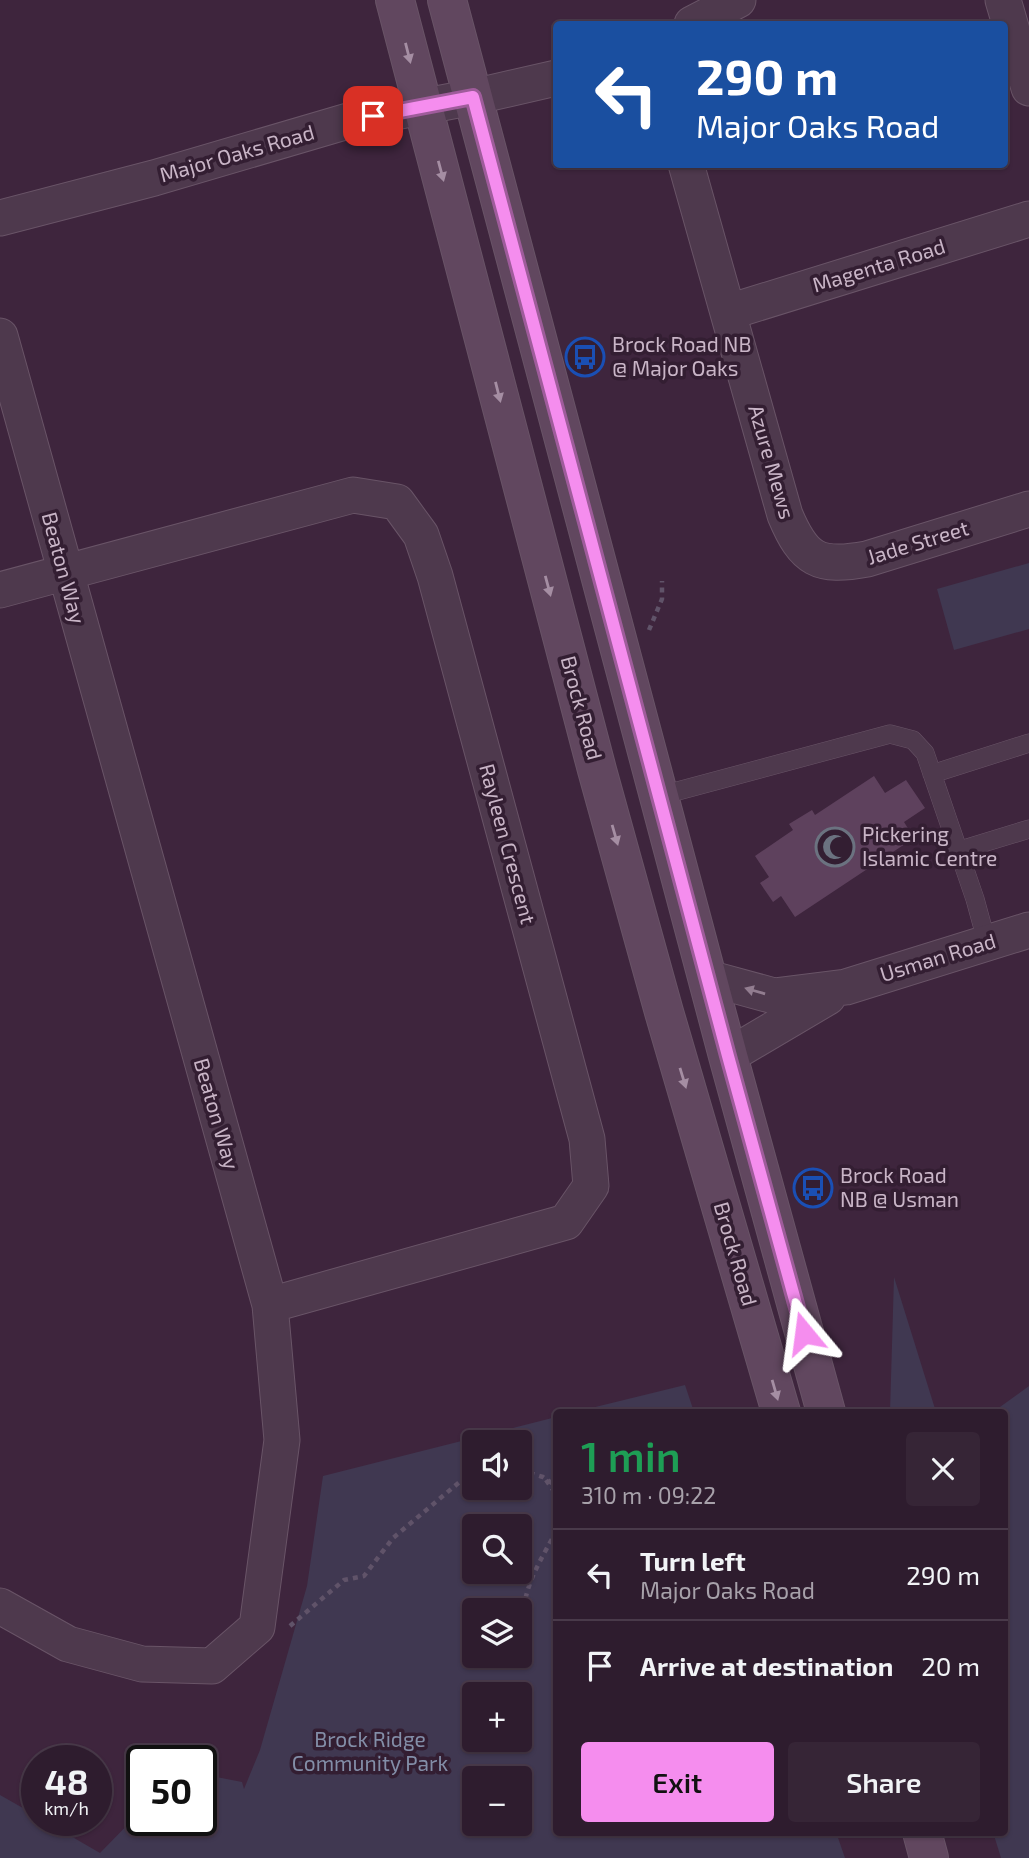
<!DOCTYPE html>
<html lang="en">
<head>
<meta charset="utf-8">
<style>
	body { margin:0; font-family:"Exo 2",sans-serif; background:#362536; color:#f1f3f6; height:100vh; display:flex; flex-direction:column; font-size:26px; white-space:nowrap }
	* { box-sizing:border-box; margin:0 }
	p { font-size:23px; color:#a7a1aa }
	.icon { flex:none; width:38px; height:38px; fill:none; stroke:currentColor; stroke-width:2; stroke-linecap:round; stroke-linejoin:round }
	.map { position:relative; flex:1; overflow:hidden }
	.sheet { position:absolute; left:553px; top:1409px; width:455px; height:427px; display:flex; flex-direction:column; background:#2e1c2e; border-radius:7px; box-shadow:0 2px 5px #0004,0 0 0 2px #493a4a }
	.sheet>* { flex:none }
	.banner { position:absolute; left:553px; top:21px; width:455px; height:147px; border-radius:7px; box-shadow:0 2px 5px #0004,0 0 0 2px #493a4a; background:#1a4fa0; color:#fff; overflow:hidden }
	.controls { position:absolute; left:462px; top:1430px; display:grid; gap:14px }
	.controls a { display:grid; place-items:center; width:70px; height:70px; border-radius:7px; background:#2e1c2e; box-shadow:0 2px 5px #0004,0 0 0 2px #493a4a; font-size:35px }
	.speed { position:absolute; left:21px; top:1745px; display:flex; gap:14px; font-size:35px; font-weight:700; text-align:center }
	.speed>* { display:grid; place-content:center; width:91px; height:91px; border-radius:50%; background:#2e1c2e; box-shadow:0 2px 5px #0004,0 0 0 2px #493a4a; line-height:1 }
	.speed small { font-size:18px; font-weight:400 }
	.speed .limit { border:4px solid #111; border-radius:10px; background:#fff; color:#111 }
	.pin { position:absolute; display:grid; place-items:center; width:60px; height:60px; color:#fff; margin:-30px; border-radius:14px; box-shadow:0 4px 10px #0006 }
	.me { position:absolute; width:77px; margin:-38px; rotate:344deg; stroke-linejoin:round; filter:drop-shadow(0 0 5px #0008) }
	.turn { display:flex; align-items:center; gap:24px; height:147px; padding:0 28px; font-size:32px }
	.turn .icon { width:91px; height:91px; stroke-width:2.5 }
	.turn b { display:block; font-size:49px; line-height:60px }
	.round { display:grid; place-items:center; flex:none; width:74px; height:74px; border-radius:7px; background:#362536 }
	.head { display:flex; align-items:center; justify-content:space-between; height:119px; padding:0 28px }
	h1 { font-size:42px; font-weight:600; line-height:52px; color:#1e9e55 }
	.cta { display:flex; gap:14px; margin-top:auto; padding:14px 28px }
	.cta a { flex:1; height:80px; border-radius:7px; background:#f58dee; color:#111; font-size:28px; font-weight:600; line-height:80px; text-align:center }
	.cta a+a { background:#362536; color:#f1f3f6 }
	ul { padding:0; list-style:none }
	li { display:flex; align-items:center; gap:21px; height:91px; padding:0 28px; border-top:2px solid #493a4a }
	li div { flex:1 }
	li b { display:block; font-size:26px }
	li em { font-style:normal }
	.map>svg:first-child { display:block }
	.green { fill:#403851; fill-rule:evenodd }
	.building { fill:#5e415d }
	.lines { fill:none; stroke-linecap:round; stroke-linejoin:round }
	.service-casing { stroke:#695467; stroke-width:19 }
	.minor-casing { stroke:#695467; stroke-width:37 }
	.secondary-casing { stroke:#695467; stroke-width:40 }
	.path { stroke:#605369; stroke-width:4.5; stroke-dasharray:5 5; stroke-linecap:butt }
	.service { stroke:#4e394d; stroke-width:18 }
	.minor { stroke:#4e394d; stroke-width:35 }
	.secondary { stroke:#61475f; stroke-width:38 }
	.oneway { fill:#a58ea3 }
	.oneway2 { fill:#927d90 }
	.route-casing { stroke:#9f5c9b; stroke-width:18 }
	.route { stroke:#f58dee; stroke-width:12 }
	.labels { text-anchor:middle; stroke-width:7; stroke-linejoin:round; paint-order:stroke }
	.street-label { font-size:21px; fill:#c9b5c7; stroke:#331e32 }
	.poi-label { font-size:21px; fill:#c9b5c7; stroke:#331e32; text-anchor:start }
	.park-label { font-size:21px; fill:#838ea8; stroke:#331e32 }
</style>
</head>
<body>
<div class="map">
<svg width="1029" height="1858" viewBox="0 0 1029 1858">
	<rect width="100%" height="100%" fill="#3e253d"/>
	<path class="green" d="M1029,563v66l-75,21 -17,-61z
		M894,1277l42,135h-46z
		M685,1385l9,27h-119z
		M1029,1386v472h-28l-8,-26h11v-420h-11z
		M556,1417v415h280l9,26h-845v-63l37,21v4h6l57,33 42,-43v10h59v-46l41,8 2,7 16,-39 47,-164 16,-110zM520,1442v46h-46v-46zM474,1526h46v46h-46zM520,1610v46h-46v-46zM520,1694v46h-46v-46zM474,1778h46v46h-46z"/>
	<path class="building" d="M874,776l11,17 21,-13 19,28 -21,14 10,16 -119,79 -14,-21 -8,6 -13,-19 9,-6 -14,-21 38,-26 -4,-6 23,-14 3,5z"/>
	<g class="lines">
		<defs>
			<path id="service" d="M932,774l97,-31
				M659,796l231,-62 23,6 12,13 50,146 12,44
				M957,851l72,-22"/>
			<path id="minor" d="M1003,0l26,88
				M692,24l46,-24
				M686,164l99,351c19,45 33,53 82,44l162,-50
				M0,218l154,-40 194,-57 125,-24 83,-19
				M729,312l300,-93
				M0,336l270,969 12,135 -25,187 -45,39 -70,-2 -74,-20 -68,-38
				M0,590l353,-95 44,7 24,33 14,41 152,563 4,47 -25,36 -296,83
				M708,978l66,18 72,-9 183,-57
				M728,1056l100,-59"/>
			<path id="secondary" d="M395,0l202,770 67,242 117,400
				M447,0l281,1056 98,356
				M922,1832l7,26"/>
		</defs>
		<use href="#service" class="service-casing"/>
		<use href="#minor" class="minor-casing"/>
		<use href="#secondary" class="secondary-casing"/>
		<path class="path" d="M649,630l13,-31v-18
			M520,1470l23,7 13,9
			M546,1480l10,14
			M290,1626l54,-46 20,-4 29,-38 76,-64h5
			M521,1648c0,-54 9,-70 35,-116"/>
		<use href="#service" class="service"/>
		<use href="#minor" class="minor"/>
		<use href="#secondary" class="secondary"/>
	</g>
	<defs><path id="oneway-solid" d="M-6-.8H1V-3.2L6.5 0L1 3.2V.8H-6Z" transform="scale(1.75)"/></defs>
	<g class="oneway">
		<use href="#oneway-solid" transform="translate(408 53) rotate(76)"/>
		<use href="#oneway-solid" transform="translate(441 171) rotate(75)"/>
		<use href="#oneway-solid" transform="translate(498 392) rotate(76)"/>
		<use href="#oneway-solid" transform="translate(548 586) rotate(75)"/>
		<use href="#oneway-solid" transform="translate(615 835) rotate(74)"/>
		<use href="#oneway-solid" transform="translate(683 1078) rotate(73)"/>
		<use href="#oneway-solid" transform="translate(775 1390) rotate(74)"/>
	</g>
	<use class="oneway2" href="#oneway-solid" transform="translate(755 991) rotate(-164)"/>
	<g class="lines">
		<defs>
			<path id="route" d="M373,116l100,-19 255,959 76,277"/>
		</defs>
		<use href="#route" class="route-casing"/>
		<use href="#route" class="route"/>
	</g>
	<defs>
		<symbol id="bus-ring" viewBox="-11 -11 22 22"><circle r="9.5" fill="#331e32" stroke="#1a4fb4" stroke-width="1.5"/><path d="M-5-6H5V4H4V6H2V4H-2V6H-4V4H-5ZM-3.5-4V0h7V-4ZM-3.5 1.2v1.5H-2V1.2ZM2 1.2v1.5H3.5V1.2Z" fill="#1a4fb4"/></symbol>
		<symbol id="mosque-ring" viewBox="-11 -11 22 22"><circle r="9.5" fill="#331e32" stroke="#6b7280" stroke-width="1.5"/><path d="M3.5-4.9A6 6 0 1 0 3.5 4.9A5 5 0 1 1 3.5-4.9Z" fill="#6b7280"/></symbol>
	</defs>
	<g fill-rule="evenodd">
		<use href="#bus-ring" x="563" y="335" width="44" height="44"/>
		<use href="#mosque-ring" x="813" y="825" width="44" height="44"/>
		<use href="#bus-ring" x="791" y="1166" width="44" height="44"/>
	</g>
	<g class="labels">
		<g class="street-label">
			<text transform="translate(237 154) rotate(-16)" y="7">Major Oaks Road</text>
			<text transform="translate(879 266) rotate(-17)" y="7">Magenta Road</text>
			<text transform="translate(771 462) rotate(74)" y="7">Azure Mews</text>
			<text transform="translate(918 543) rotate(-17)" y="7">Jade Street</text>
			<text transform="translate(63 568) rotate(75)" y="7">Beaton Way</text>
			<text transform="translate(581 708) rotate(75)" y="7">Brock Road</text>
			<text transform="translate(507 844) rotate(75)" y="7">Rayleen Crescent</text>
			<text transform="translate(938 958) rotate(-17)" y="7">Usman Road</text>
			<text transform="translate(216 1114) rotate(74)" y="7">Beaton Way</text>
			<text transform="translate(735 1254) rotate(74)" y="7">Brock Road</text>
		</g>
		<g class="poi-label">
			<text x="612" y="352">Brock Road NB<tspan x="612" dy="24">@ Major Oaks</tspan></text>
			<text x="862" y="842">Pickering<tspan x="862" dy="24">Islamic Centre</tspan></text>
			<text x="840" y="1183">Brock Road<tspan x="840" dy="24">NB @ Usman</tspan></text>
		</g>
		<g class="park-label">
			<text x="370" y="1747">Brock Ridge<tspan x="370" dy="24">Community Park</tspan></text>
		</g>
	</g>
</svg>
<div class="controls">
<a><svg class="icon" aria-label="sound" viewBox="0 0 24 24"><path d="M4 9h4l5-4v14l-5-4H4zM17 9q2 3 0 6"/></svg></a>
<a><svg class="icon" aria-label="search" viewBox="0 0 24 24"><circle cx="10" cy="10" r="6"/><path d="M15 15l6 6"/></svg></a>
<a><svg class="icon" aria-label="layers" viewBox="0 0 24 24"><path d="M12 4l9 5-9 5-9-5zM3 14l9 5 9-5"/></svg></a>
<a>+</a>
<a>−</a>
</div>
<div class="speed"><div>48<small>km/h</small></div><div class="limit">50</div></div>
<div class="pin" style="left:373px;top:116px;background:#d93025"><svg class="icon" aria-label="arrive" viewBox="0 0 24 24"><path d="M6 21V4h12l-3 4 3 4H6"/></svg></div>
<svg class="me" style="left:804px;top:1333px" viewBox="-20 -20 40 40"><path d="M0-17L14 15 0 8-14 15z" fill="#f58dee" stroke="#fff" stroke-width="4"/></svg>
<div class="banner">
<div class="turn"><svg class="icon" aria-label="left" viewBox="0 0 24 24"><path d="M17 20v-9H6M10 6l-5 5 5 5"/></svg><div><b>290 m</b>Major Oaks Road</div></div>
</div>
<section class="sheet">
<div class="head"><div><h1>1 min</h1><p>310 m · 09:22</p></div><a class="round"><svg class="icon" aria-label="close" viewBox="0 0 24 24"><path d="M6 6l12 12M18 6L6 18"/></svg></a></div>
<ul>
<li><svg class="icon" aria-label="left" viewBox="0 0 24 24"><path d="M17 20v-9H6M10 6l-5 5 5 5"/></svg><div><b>Turn left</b><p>Major Oaks Road</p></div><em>290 m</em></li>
<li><svg class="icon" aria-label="arrive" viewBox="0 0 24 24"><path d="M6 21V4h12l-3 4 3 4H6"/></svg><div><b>Arrive at destination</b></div><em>20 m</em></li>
</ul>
<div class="cta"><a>Exit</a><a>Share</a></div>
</section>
</div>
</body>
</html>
